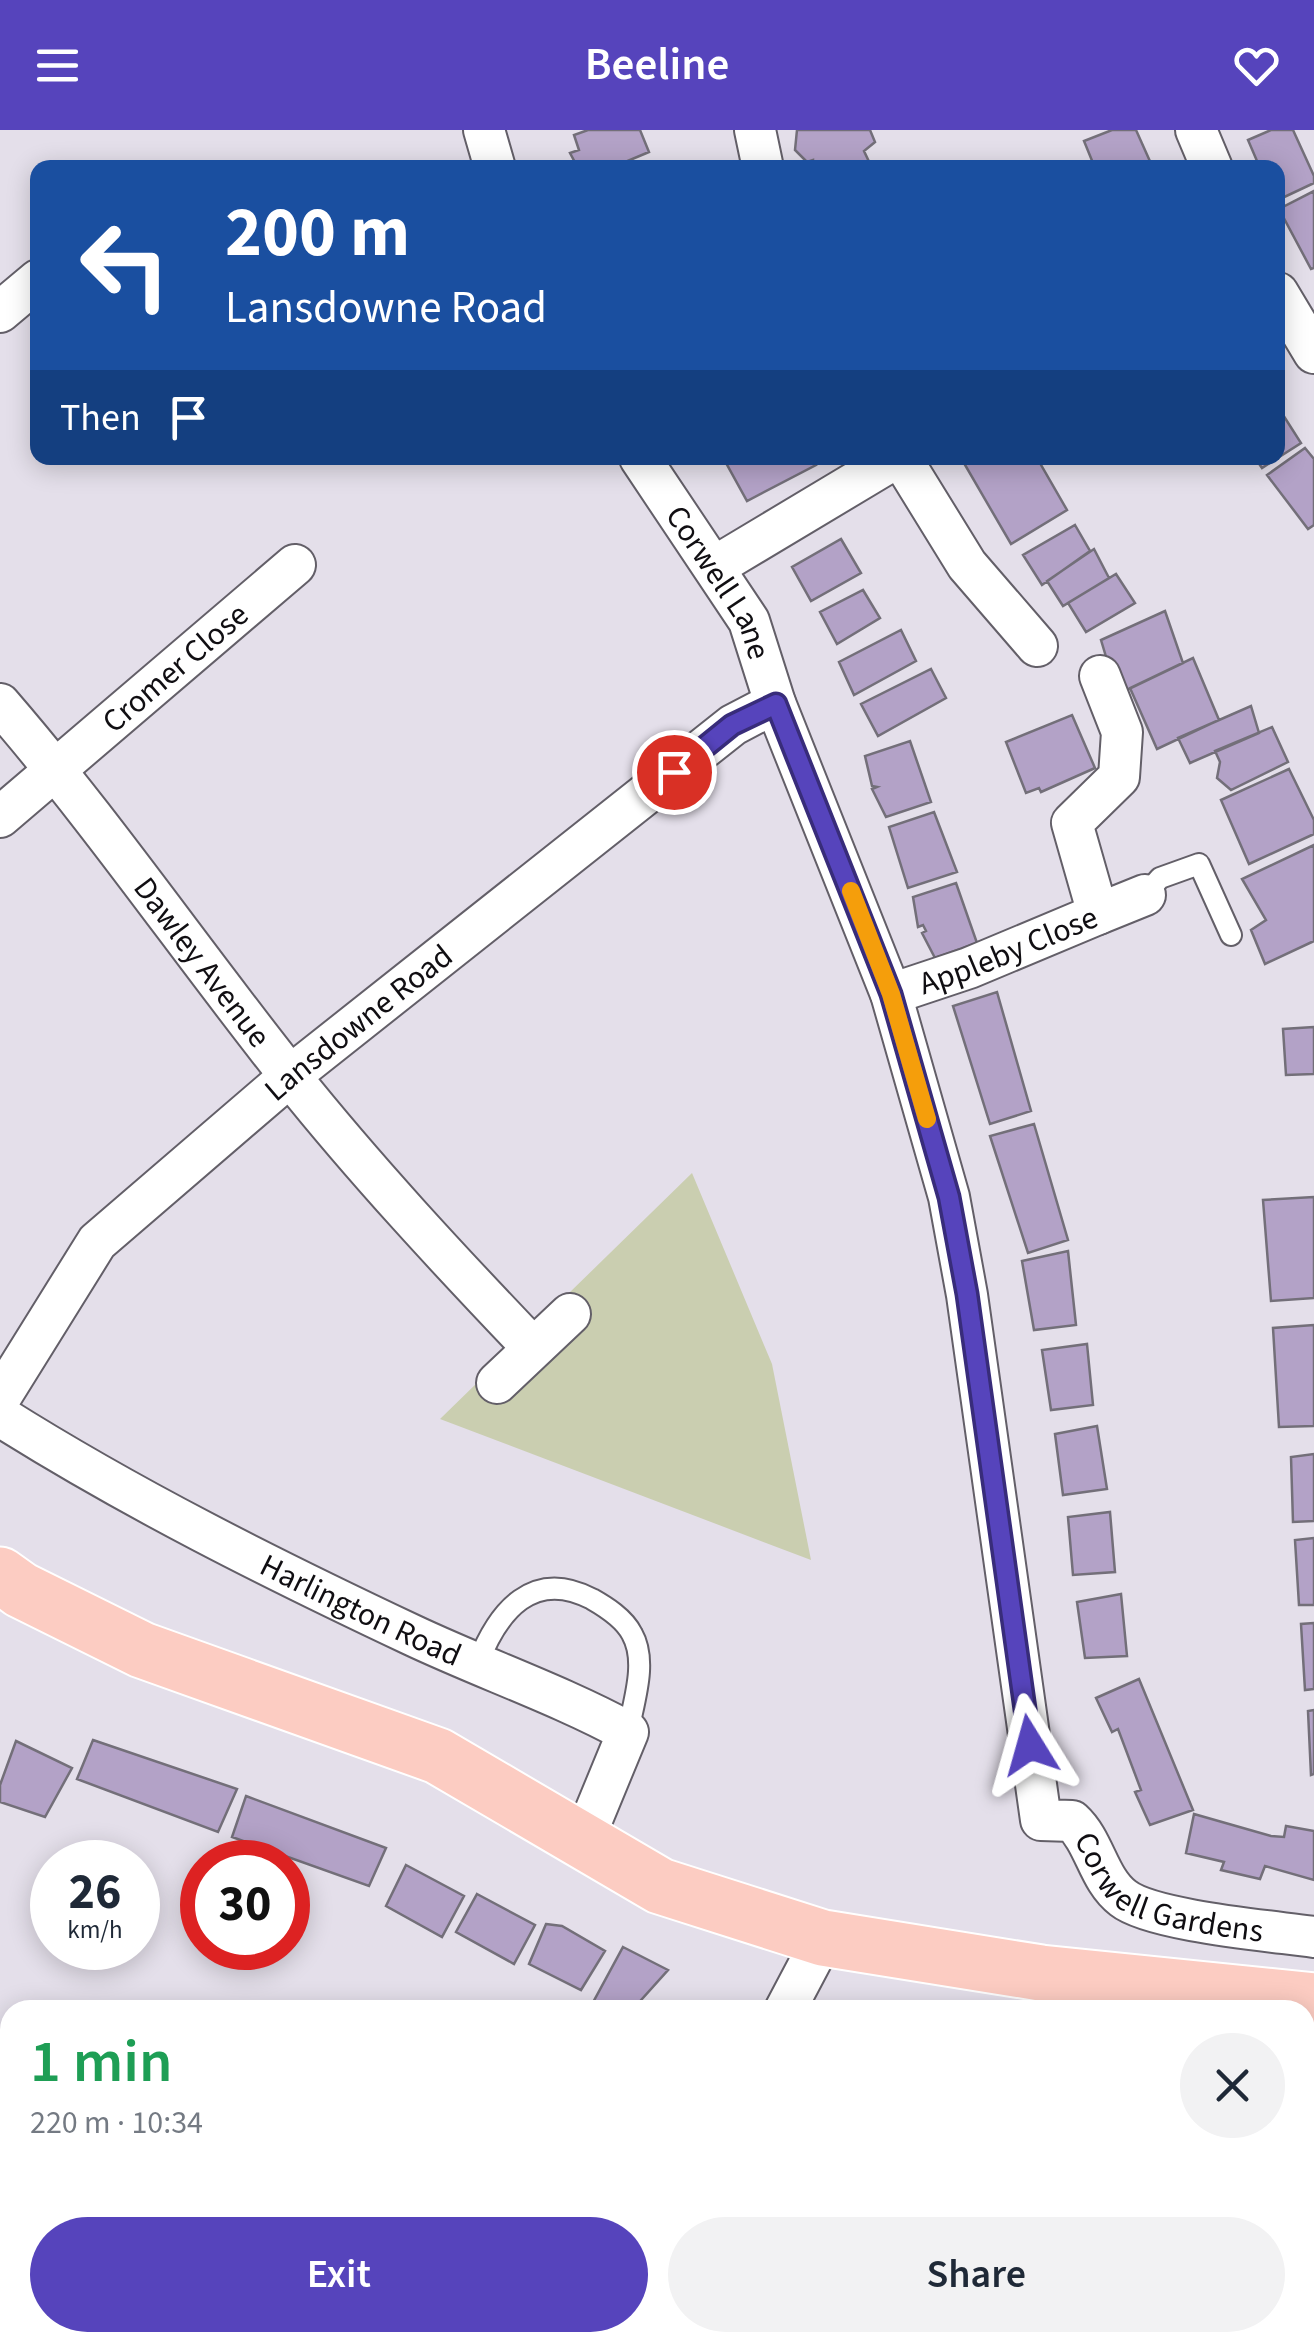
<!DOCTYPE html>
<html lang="en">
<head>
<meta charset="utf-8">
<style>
	body { margin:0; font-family:"Source Sans 3",sans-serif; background:#f2f2f3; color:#1f2937; height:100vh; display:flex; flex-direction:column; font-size:38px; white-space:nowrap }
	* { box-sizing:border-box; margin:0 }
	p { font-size:32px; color:#747a83 }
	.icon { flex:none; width:55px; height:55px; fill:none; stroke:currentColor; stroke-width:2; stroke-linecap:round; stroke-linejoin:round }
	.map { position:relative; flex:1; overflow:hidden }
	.sheet { position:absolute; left:0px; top:1870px; width:1315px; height:352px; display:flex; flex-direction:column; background:#fff; border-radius:30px 30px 0 0; box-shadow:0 5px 25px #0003 }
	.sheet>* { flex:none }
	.guide { position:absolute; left:30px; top:30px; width:1255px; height:305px; border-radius:20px; box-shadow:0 5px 25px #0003; background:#1a4fa0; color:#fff; overflow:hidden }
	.speed { position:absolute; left:30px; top:1710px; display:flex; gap:20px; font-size:50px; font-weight:700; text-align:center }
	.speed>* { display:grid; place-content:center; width:130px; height:130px; border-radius:50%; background:#fff; box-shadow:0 5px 25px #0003; line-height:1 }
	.speed small { font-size:25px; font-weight:400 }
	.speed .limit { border:15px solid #d22; background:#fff; color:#111 }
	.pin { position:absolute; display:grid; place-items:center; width:85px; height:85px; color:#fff; margin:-42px; border:5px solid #fff; border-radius:50%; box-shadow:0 2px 10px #0007 }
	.me { position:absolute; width:110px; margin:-55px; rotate:352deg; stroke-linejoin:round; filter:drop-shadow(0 0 8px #0008) }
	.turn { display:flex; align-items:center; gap:35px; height:210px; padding:0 30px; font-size:45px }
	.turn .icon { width:130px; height:130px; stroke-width:2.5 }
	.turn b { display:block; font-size:70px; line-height:85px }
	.then { display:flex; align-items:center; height:95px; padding:0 30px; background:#0003; gap:20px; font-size:38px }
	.round { display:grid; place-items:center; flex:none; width:105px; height:105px; border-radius:52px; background:#f2f2f3 }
	.overview { display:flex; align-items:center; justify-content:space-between; height:170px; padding:0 30px }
	h1 { font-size:60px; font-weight:600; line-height:75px; color:#1e9e55 }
	.primary-button { display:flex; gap:20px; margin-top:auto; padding:20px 30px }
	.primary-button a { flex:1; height:115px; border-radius:60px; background:#5644bc; color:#fff; font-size:40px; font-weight:600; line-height:115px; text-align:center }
	.primary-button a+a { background:#f2f2f3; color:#1f2937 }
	header { display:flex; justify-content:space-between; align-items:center; height:130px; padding:0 30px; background:#5644bc; color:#fff; font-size:45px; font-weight:600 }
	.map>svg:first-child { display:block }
	.green { fill:#caceb0 }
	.building { fill:#b3a2c7; stroke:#736f79; stroke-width:2.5 }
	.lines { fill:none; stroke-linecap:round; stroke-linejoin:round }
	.service-casing { stroke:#635f68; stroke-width:24 }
	.minor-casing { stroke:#635f68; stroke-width:44 }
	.primary-casing { stroke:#fff; stroke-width:59 }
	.path { stroke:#706d74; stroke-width:6; stroke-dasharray:8 8; stroke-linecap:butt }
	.service { stroke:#fff; stroke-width:20 }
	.minor { stroke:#fff; stroke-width:40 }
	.primary { stroke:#fcccc2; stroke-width:55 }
	.route-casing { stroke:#382c7a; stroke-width:25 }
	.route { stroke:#5644bc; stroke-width:18 }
	.slow { stroke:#f59e0b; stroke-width:18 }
	.labels { text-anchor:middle; stroke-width:9; stroke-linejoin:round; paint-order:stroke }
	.street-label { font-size:32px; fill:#100e12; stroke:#e4dfea }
</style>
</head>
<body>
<header><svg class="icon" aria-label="menu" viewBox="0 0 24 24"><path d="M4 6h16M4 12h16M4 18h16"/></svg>Beeline<svg class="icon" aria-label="heart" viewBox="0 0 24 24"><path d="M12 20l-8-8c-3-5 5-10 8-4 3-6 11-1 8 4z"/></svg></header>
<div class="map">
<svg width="1314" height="2222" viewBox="0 0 1314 2222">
	<rect width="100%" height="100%" fill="#e4dfea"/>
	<path class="green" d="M692,1043l80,191 39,196 -371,-141z
		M1118,1850l196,20v352h-314l3,-10h302v-332h-196z"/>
	<path class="building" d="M588,0h52l9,22 -38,16h-33l-8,-15 9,-3 -5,-15z
		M797,0h73l5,12 -11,9 8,17h-59v-8l-6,2 -12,-12z
		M1112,0h24l17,38h-58l-11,-27z
		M1271,0h22l21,46v7l-36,17v-32h-18l-12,-28z
		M1314,61v77l-3,1 -32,-60z
		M1278,277l23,36 -39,25 -7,-10h23z
		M1305,318l9,11v66l-6,4 -41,-54z
		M732,328h80l4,7 -69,36 -22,-40z
		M961,328h76l30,52 -56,34z
		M1075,395l15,26 -48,34 -19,-30z
		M841,409l20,34 -50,28 -19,-34z
		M1094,419l15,29 -46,28 -16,-25z
		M1116,444l19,29 -49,29 -18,-29z
		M863,460l17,28 -43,26 -17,-32z
		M1165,481l18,52 -58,28 -15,-21 -9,-30z
		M901,500l15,31 -62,34 -15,-33z
		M1193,528l26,62 -62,29 -27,-61z
		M931,539l15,29 -68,38 -17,-32z
		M1251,576l8,27 -69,30 -12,-25z
		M1072,585l23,53 -54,24 -2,-4 -13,5 -20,-51z
		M1272,597l16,35 -57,28 -14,-12 3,-16 -5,-11z
		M910,611l21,61 -45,15 -14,-28 5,-2 -5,-1 -7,-30z
		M1289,639l25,51v14l-65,30 -28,-64z
		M934,682l23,60 -49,16 -19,-61z
		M1314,715v96l-49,23 -14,-34 15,-10 -24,-41z
		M956,753l21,60 -42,15 -13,-25 4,-2 -3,-6 -5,2 -5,-30z
		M997,862l34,119 -41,13 -37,-118z
		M1314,897v47l-28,1 -3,-46z
		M1034,994l34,116 -40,13 -38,-117z
		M1314,1067v101l-43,3 -8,-101z
		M1068,1121l8,74 -42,5 -12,-69z
		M1314,1195v101l-35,1 -6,-99z
		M1087,1214l6,61 -42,5 -9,-60z
		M1097,1296l10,63 -44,6 -8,-61z
		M1314,1324v67l-21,1 -2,-65z
		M1110,1382l5,60 -42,3 -5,-58z
		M1314,1408v67h-15l-4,-65z
		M1121,1464l6,62 -42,2 -8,-56z
		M1314,1493v66l-9,1 -4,-66z
		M1139,1549l54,131 -43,15 -15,-33 6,-2 -23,-61 -6,3 -16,-34z
		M1314,1580v64l-3,1 -3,-64z
		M93,1610l144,49 -19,43 -141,-53z
		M16,1611l56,27 -27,49 -45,-15v-17z
		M246,1666l140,52 -17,38 -137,-49z
		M1194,1684l77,22 13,1 2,-11 28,5v49l-49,-14 -5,13 -39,-9 3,-8 -38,-9z
		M406,1735l58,31 -22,41 -56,-31z
		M477,1764l58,31 -21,39 -58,-32z
		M546,1794l16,2 43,25 -24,39 -52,-26z
		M623,1817l45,23 -35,39 -10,-5 -4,6h-25l-4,-2z"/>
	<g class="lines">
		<defs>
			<path id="service" d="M1145,765l15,-17 39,-14 32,71
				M478,1533c20,-52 55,-95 114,-64 14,8 32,19 40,35 16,28 1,69 -4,98"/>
			<g id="minor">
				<path d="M484,0l11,38"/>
				<path d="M755,0l8,38"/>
				<path d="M1196,0l16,38"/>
				<path d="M1278,163l36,60"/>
				<path d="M0,182l38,-32"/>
				<path id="s1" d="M640,328l109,163 26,82 116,291 58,203 18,98 74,525 31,1c23,21 26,58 51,77 29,23 149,33 191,39"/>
				<path d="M901,328l66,107 70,81"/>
				<path d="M714,437l182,-109"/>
				<path id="s2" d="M0,574c103,119 192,249 290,372 76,95 159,184 243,272"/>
				<path id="s3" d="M0,687l295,-252"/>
				<path d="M1098,784l47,-19"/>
				<path id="s4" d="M891,864l78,-26 129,-54 -26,-91 47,-46 3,-45 -22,-56"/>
				<path d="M497,1253l73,-69"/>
				<path id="s5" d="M0,1268l97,-156 193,-166 443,-351 42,-22"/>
				<path id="s6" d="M0,1286c130,82 272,153 412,219 72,34 146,59 216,97l-45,109"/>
				<path d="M785,1880l38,-72"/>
				<path d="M0,1943l10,6"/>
				<path d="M142,2212l3,10"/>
				<path d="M512,2212l2,10"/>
				<path d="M22,2222l33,-10"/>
				<path d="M978,2222l2,-10"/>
			</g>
			<path id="primary" d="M0,1445l21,15 121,60 296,106 222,130 163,52 218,35 273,28"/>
		</defs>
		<use href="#service" class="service-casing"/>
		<use href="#minor" class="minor-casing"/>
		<use href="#primary" class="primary-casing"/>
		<path class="path" d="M1305,2064l9,-2
			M1305,2128l9,-3
			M1267,2212l6,10
			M1118,2222l5,-10
			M1197,2222l5,-10"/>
		<use href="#service" class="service"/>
		<use href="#minor" class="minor"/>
		<use href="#primary" class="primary"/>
	</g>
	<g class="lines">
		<defs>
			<path id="route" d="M674,642l58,-47 44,-21 115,290 58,203 18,97 63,451"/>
		</defs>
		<use href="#route" class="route-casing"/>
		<use href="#route" class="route"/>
		<path class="slow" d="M851,761l40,103 36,125"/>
	</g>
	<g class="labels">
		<g class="street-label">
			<text dy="11" stroke="none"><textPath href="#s1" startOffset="148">Corwell Lane</textPath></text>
			<text dy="11" stroke="none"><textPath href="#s3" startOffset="230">Cromer Close</textPath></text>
			<text dy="11" stroke="none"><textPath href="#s4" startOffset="125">Appleby Close</textPath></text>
			<text dy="11" stroke="none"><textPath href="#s2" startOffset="328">Dawley Avenue</textPath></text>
			<text dy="11" stroke="none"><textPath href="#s5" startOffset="525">Lansdowne Road</textPath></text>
			<text dy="11" stroke="none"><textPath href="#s6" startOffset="410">Harlington Road</textPath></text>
			<text dy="11" stroke="none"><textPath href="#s1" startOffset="1595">Corwell Gardens</textPath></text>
		</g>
	</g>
</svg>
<div class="speed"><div>26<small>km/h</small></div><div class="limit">30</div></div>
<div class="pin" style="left:674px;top:642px;background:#d93025"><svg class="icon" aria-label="arrive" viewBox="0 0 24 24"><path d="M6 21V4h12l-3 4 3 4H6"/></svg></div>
<svg class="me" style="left:1030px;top:1615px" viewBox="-20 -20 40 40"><path d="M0-17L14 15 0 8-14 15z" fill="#5644bc" stroke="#fff" stroke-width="4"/></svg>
<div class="guide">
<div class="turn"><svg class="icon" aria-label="left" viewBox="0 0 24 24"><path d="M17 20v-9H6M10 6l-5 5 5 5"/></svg><div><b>200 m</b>Lansdowne Road</div></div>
<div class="then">Then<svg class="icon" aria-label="arrive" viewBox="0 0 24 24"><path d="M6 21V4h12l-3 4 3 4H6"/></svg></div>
</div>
<section class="sheet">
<div class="overview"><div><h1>1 min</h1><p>220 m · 10:34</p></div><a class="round"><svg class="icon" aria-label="close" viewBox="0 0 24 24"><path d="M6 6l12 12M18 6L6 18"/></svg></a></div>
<div class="primary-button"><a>Exit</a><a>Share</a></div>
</section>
</div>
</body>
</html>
